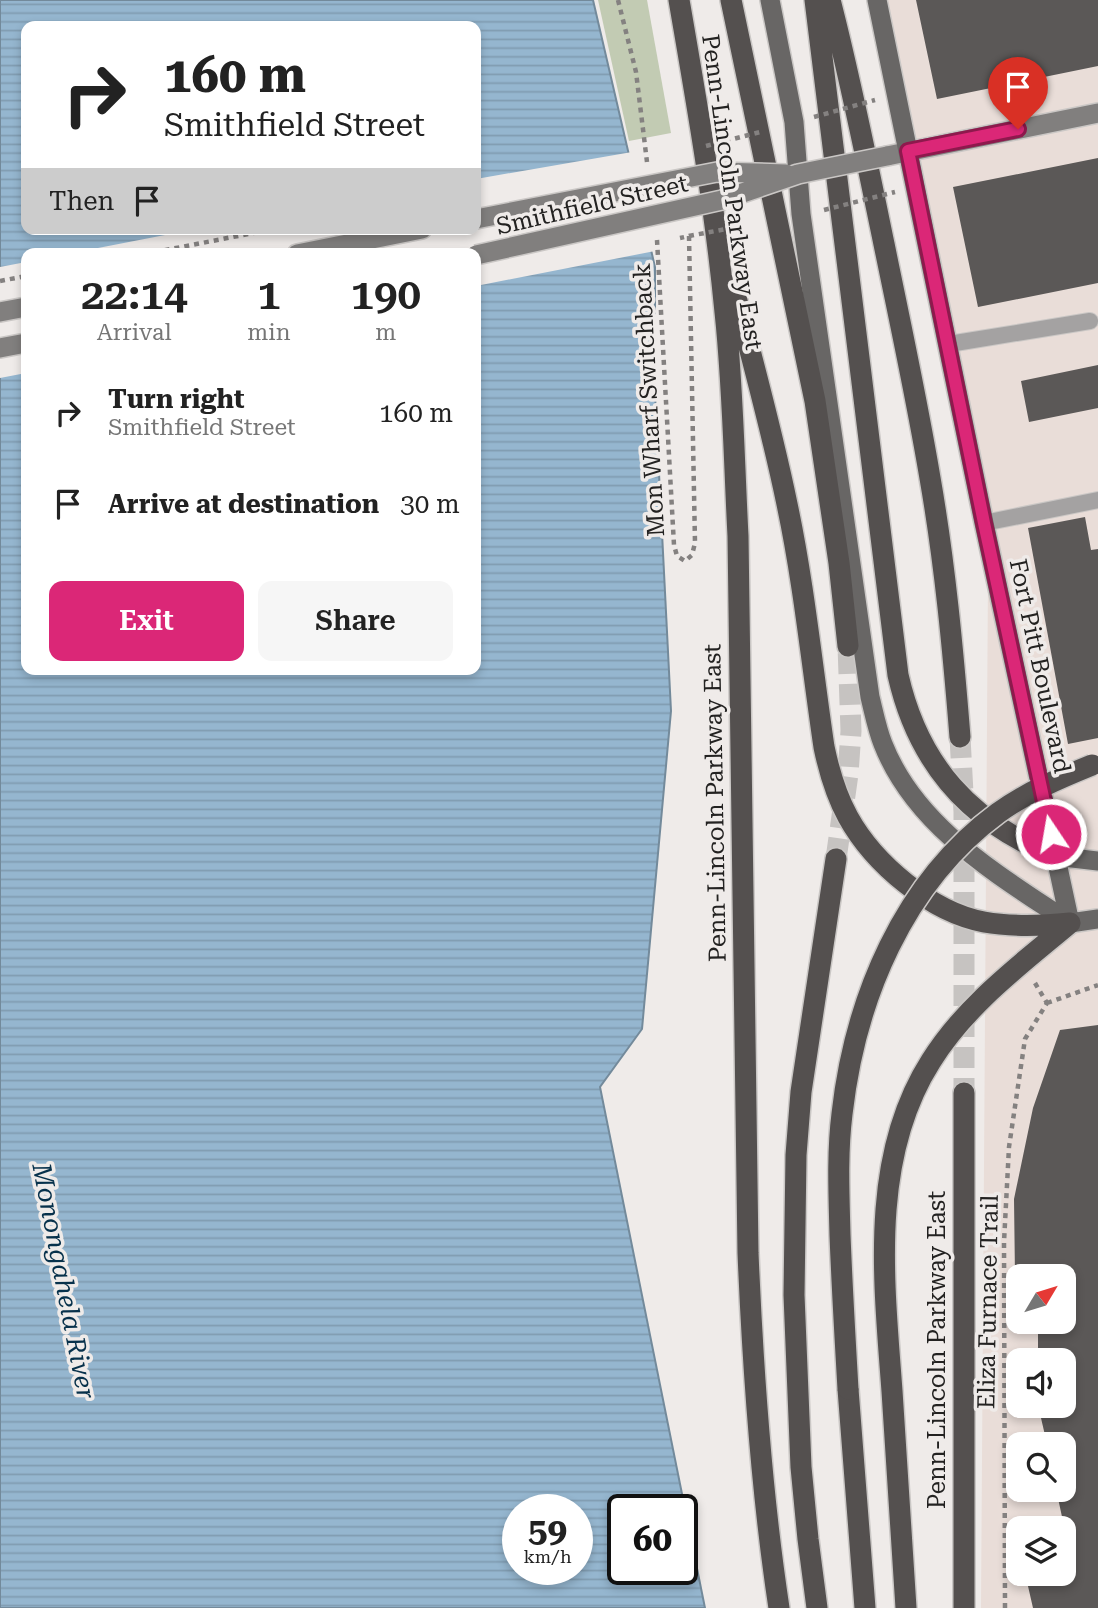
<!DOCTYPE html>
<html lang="en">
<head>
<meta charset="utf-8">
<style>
	body { margin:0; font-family:"Roboto Serif",serif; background:#f6f6f6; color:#222; height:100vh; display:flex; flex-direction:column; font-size:26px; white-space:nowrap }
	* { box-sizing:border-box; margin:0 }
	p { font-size:23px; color:#767676 }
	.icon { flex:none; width:38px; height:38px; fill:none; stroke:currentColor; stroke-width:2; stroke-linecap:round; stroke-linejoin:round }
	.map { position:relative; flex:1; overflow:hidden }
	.side { position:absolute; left:21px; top:248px; width:460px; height:427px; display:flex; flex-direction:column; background:#fff; border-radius:14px; box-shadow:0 4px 10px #0003 }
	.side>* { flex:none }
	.guide { position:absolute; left:21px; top:21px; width:460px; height:214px; border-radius:14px; box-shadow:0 4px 10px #0003; background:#fff; color:#222; overflow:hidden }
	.needle { width:46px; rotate:52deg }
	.controls { position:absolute; left:1006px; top:1264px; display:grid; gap:14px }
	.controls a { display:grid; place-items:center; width:70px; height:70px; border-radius:14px; background:#fff; box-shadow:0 4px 10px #0003; font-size:35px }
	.speed { position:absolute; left:502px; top:1494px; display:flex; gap:14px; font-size:35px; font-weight:700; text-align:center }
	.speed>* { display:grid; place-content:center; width:91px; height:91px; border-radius:50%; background:#fff; box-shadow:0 4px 10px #0003; line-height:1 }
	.speed small { font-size:18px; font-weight:400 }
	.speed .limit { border:4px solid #111; border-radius:10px; background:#fff; color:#111 }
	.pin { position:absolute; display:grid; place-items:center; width:60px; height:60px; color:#fff; margin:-72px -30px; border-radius:50% 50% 50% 0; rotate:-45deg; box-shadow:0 0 7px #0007 }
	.pin .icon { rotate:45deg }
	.me { position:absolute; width:77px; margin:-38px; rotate:348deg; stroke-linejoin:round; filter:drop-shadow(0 0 5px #0008) }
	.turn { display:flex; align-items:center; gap:24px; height:147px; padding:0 28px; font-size:32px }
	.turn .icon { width:91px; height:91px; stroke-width:2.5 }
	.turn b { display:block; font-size:49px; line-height:60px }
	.then { display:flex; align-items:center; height:66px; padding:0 28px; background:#0003; gap:14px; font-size:26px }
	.eta { display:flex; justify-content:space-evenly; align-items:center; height:119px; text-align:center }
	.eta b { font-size:42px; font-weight:600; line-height:49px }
	.button { display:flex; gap:14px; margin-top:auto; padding:14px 28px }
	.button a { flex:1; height:80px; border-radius:14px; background:#db2777; color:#fff; font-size:28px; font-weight:600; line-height:80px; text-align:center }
	.button a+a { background:#f6f6f6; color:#222 }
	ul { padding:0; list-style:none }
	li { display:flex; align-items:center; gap:21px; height:91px; padding:0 28px }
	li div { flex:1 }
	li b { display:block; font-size:26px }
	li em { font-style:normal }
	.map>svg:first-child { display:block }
	.built { fill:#e9ddd8; fill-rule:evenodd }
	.park { fill:#c2cbb3 }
	.water { fill:url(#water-rules); stroke:#738a9b; stroke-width:2; fill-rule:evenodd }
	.pier { fill:#efebe9 }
	.building { fill:#5b5857 }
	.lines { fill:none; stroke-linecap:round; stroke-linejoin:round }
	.motorway-tunnel { stroke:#c6c3c1; stroke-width:21; stroke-dasharray:21 10; stroke-linecap:butt }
	.service-casing { stroke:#cac7c5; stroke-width:18 }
	.secondary-casing { stroke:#cac7c5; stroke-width:22 }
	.primary-casing { stroke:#cac7c5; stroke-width:22 }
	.motorway-casing { stroke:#cac7c5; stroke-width:24 }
	.path { stroke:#848180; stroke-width:4.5; stroke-dasharray:5 5; stroke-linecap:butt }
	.service { stroke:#a4a2a2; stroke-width:16 }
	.secondary { stroke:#817f7e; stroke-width:19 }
	.primary { stroke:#686665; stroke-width:19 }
	.motorway { stroke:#54504f; stroke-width:21 }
	.secondary-bridge-casing { stroke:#cac7c5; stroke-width:22; stroke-linecap:butt }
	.motorway-bridge-casing { stroke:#cac7c5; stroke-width:24; stroke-linecap:butt }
	.path-bridge { stroke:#848180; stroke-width:4.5; stroke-dasharray:5 5; stroke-linecap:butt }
	.secondary-bridge { stroke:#817f7e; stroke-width:19 }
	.motorway-bridge { stroke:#54504f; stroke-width:21 }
	.route-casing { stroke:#8e194d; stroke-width:18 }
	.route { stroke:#db2777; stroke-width:12 }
	.labels { text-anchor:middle; stroke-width:7; stroke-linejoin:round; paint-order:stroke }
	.street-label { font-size:24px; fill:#232221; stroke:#efebe9 }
	.water-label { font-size:26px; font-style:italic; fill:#07314b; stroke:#efebe9 }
</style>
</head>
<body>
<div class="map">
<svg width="1098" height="1608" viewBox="0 0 1098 1608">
	<defs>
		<pattern id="water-rules" width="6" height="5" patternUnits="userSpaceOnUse" patternTransform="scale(1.75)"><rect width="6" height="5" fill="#95b6cf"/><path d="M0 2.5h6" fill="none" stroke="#809cb1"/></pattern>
	</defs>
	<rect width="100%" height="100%" fill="#efebe9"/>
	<path class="built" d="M867,0h231v1608h-117l7,-1031zM1018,1276h46v45h-46zM1018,1360h46v45h-46zM1018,1444h46v45h-46zM1018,1528h46v45h-46z"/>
	<path class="park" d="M598,0h49l24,133 -42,8z"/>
	<path class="water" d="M0,0h593l62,267v127l16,317 -29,318 -42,58 105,521h-705zM26,26h450v203h-450zM26,254h450v416h-450zM518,1510h60v60h-60zM623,1510h59v60h-59z"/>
	<path class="pier" d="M632,152l23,99 -179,35v-32h-409l129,-25h280v-50z
		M26,262v111l-26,5v-111z"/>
	<path class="building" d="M916,0h182v66l-161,33z
		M1098,158v125l-120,24 -25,-120z
		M1098,365v43l-69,14 -8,-41z
		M1085,517l6,33 7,-1v189l-30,6 -40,-216z
		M1098,1025v583h-65l-8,-35h39v-47l-8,-37h8v-45h-17l-9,-39h26v-45h-26v-39h26v-45h-49l-1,-77 19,-91 27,-78z"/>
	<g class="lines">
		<path class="motorway-tunnel" d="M960,737l4,75v281
			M836,859l12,-85 3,-43 -3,-85"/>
		<defs>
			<path id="service" d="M949,344l141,-23
				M984,523l114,-23"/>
			<path id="secondary" d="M887,156l211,-43
				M297,254l125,-25
				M0,312l26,-5
				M0,348l26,-5"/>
			<path id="primary" d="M770,0l24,122 7,92 69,483c4,16 7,32 13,47 33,84 116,131 187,179
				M877,0l107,523 86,400
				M1055,856l43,5
				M1070,923l28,-4"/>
			<path id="motorway" d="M679,0c18,104 36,207 46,312 8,74 9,149 13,224l10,717c5,119 13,237 31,355
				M731,0l84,401 24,162 9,83
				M815,0l83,675c20,89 72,148 157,181
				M830,0c21,81 37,162 54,244 16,78 33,156 46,234 15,86 23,172 30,259
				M733,286c19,72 39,145 54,218 17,80 25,162 37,243 5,24 12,48 24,70 26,47 83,95 136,105 28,5 57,4 86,1
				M964,1093v515
				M848,1389l17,219
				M817,1608l-9,-69 -7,-72 -7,-172 2,-140 5,-63 35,-233
				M906,1608c-4,-72 -9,-144 -14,-217 -8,-109 -23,-233 39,-330 35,-56 89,-96 139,-138"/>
		</defs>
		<use href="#service" class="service-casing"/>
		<use href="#secondary" class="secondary-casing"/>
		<use href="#primary" class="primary-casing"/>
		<use href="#motorway" class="motorway-casing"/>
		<path class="path" d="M618,0l18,72 11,90
			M657,240l17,305 3,11 8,5 7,-6 3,-12 -6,-307 -9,2
			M145,254l129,-25
			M0,281l26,-5
			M1035,983l12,20
			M1047,1003l51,-18
			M1005,1608l-1,-366 5,-95 16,-108 22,-36"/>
		<use href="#service" class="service"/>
		<use href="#secondary" class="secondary"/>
		<use href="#primary" class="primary"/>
		<use href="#motorway" class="motorway"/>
		<defs>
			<path id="secondary-bridge" d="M476,219l241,-47 69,2
				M476,255l246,-55 76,-26 89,-18"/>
			<path id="motorway-bridge" d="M848,1389c-3,-51 -6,-102 -8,-154 -1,-40 -3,-81 2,-121 13,-115 61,-231 156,-301 29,-21 62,-35 94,-48"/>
		</defs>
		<use href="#secondary-bridge" class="secondary-bridge-casing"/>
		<use href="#motorway-bridge" class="motorway-bridge-casing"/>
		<path class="path-bridge" d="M814,117l61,-17
			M706,146l54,-14
			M824,210l71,-18
			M689,236l37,-7"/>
		<use href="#secondary-bridge" class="secondary-bridge"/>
		<use href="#motorway-bridge" class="motorway-bridge"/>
	</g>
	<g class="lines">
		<defs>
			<path id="route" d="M1018,129l-110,22 76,372 67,311"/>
		</defs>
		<use href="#route" class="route-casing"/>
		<use href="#route" class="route"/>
	</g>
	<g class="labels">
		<g class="street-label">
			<text transform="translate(732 192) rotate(82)" y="8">Penn-Lincoln Parkway East</text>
			<text transform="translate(592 205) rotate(-13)" y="8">Smithfield Street</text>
			<text transform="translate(649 400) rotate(-93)" y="8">Mon Wharf Switchback</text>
			<text transform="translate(1040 666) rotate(78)" y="8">Fort Pitt Boulevard</text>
			<text transform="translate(715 803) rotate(-91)" y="8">Penn-Lincoln Parkway East</text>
			<text transform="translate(988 1302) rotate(-89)" y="8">Eliza Furnace Trail</text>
			<text transform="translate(937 1350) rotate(-90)" y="8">Penn-Lincoln Parkway East</text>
		</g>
		<g class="water-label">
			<text transform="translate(64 1281) rotate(79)" y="9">Monongahela River</text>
		</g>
	</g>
</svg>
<div class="controls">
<a><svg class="needle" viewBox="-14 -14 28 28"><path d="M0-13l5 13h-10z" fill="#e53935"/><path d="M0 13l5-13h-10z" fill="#767676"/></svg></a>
<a><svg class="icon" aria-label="sound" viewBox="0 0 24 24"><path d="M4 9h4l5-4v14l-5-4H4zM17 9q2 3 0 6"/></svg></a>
<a><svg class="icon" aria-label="search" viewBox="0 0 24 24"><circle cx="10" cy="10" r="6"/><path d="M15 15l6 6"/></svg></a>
<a><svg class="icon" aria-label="layers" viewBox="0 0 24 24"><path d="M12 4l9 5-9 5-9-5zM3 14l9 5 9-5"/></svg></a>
</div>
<div class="speed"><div>59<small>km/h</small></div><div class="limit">60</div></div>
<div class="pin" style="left:1018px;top:129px;background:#d93025"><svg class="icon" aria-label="arrive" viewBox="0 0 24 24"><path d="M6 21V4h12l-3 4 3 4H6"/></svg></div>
<svg class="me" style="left:1051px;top:834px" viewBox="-20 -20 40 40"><circle r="17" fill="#db2777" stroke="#fff" stroke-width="3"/><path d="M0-11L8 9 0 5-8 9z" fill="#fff"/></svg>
<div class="guide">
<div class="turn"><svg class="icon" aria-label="right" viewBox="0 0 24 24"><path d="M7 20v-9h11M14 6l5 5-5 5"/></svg><div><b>160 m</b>Smithfield Street</div></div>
<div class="then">Then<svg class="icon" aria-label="arrive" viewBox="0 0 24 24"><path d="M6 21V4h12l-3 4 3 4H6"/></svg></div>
</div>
<section class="side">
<div class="eta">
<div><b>22:14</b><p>Arrival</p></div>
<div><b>1</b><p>min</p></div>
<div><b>190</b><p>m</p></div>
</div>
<ul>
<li><svg class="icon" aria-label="right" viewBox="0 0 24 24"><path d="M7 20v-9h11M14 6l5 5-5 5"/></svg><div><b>Turn right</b><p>Smithfield Street</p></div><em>160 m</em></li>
<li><svg class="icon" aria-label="arrive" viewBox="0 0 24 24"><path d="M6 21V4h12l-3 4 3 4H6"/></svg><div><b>Arrive at destination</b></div><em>30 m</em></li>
</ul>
<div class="button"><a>Exit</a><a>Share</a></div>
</section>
</div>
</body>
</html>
